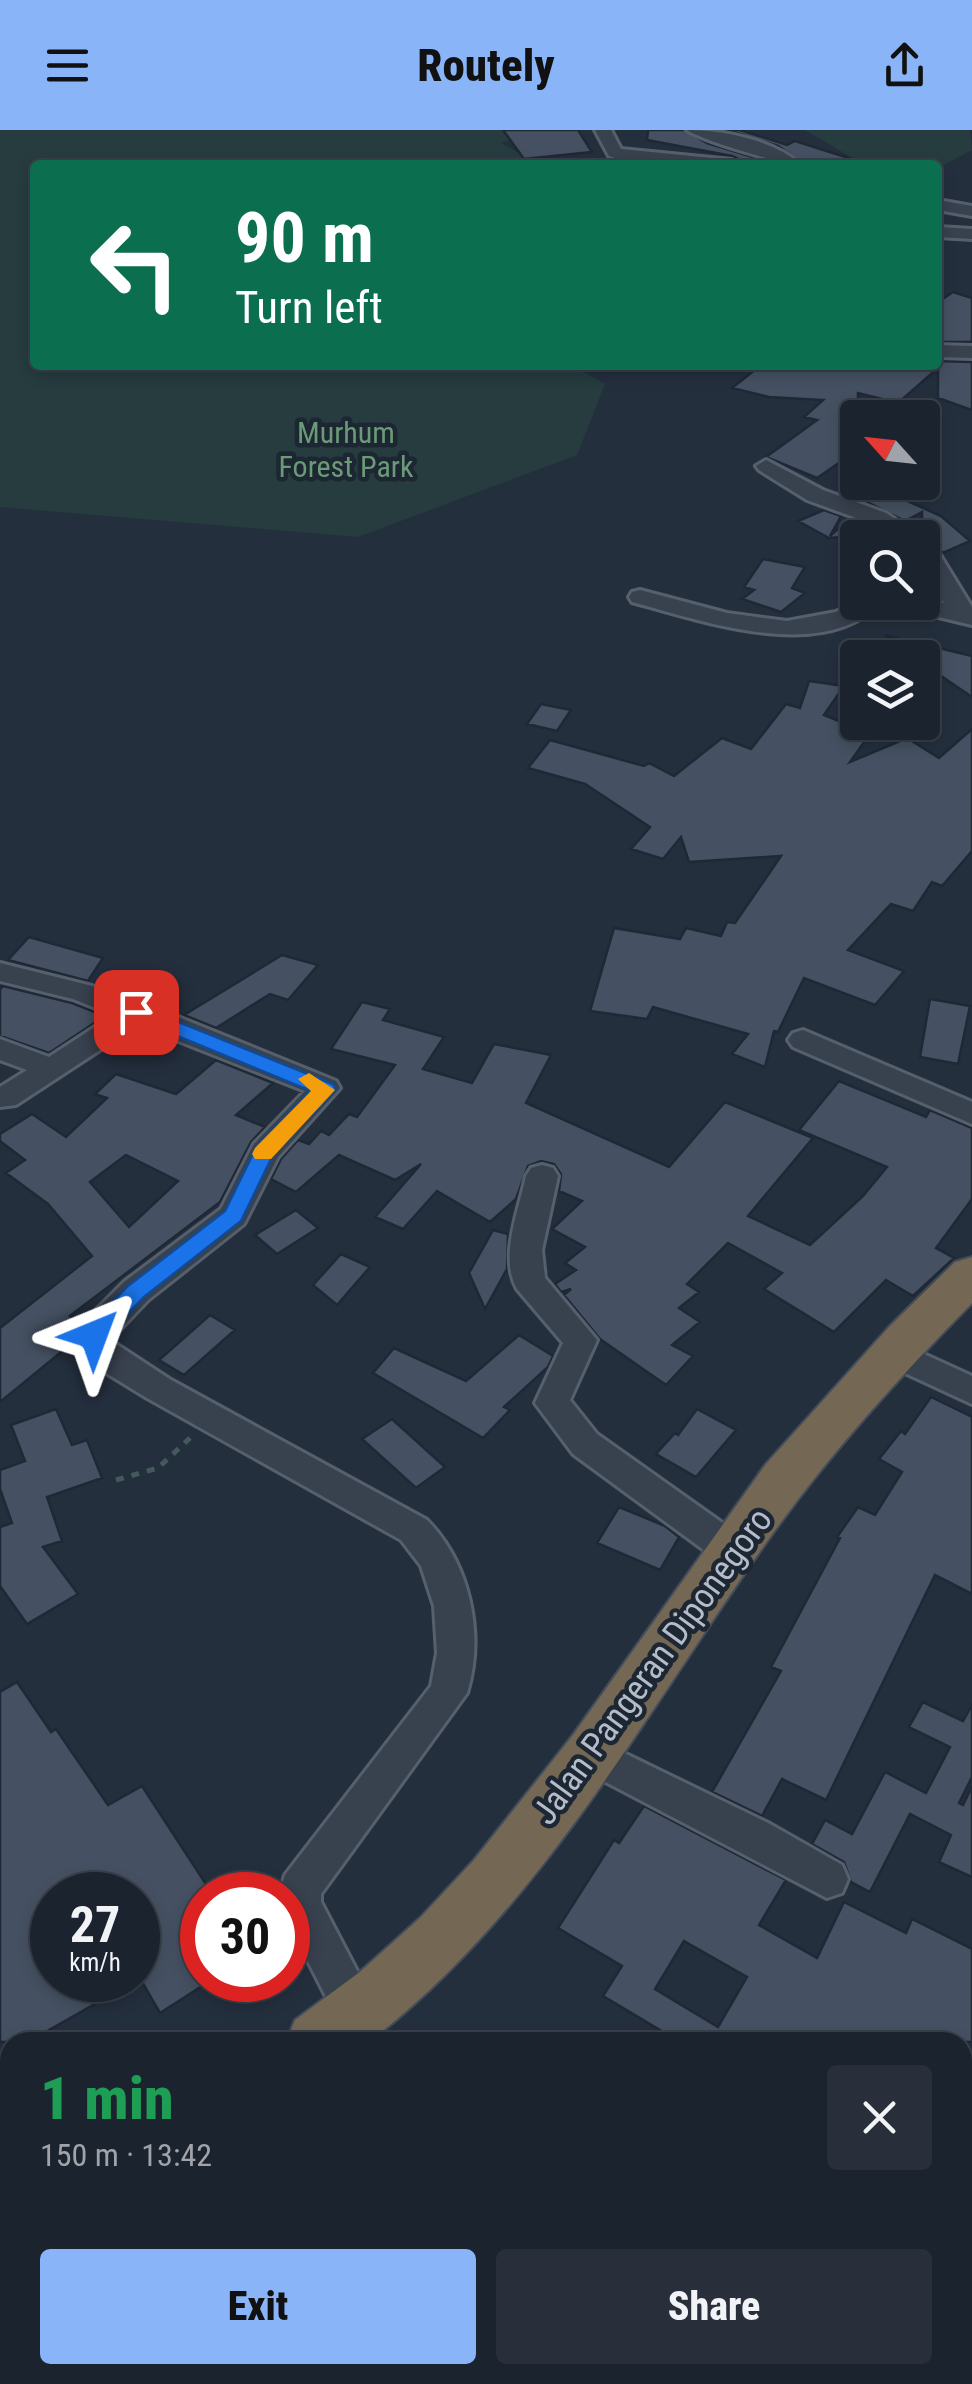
<!DOCTYPE html>
<html lang="en">
<head>
<meta charset="utf-8">
<style>
	body { margin:0; font-family:"Roboto Condensed",sans-serif; background:#282f3a; color:#f1f3f6; height:100vh; display:flex; flex-direction:column; font-size:38px; white-space:nowrap }
	* { box-sizing:border-box; margin:0 }
	p { font-size:32px; color:#a0a4aa }
	.icon { flex:none; width:55px; height:55px; fill:none; stroke:currentColor; stroke-width:2; stroke-linecap:round; stroke-linejoin:round }
	.map { position:relative; flex:1; overflow:hidden }
	.drawer { position:absolute; left:0px; top:1902px; width:972px; height:352px; display:flex; flex-direction:column; background:#1b232e; border-radius:30px 30px 0 0; box-shadow:0 5px 15px #0003,0 0 0 2px #39404a }
	.drawer>* { flex:none }
	.guide { position:absolute; left:30px; top:30px; width:912px; height:210px; border-radius:10px; box-shadow:0 5px 15px #0003,0 0 0 2px #39404a; background:#0b6e4f; color:#fff; overflow:hidden }
	.needle { width:65px; rotate:297deg }
	.tools { position:absolute; left:840px; top:270px; display:grid; gap:20px }
	.tools a { display:grid; place-items:center; width:100px; height:100px; border-radius:10px; background:#1b232e; box-shadow:0 5px 15px #0003,0 0 0 2px #39404a; font-size:50px }
	.speed { position:absolute; left:30px; top:1742px; display:flex; gap:20px; font-size:50px; font-weight:700; text-align:center }
	.speed>* { display:grid; place-content:center; width:130px; height:130px; border-radius:50%; background:#1b232e; box-shadow:0 5px 15px #0003,0 0 0 2px #39404a; line-height:1 }
	.speed small { font-size:25px; font-weight:400 }
	.speed .limit { border:15px solid #d22; background:#fff; color:#111 }
	.pin { position:absolute; display:grid; place-items:center; width:85px; height:85px; color:#fff; margin:-42px; border-radius:20px; box-shadow:0 5px 15px #0006 }
	.me { position:absolute; width:110px; margin:-55px; rotate:44deg; stroke-linejoin:round; filter:drop-shadow(0 0 8px #0008) }
	.turn { display:flex; align-items:center; gap:35px; height:210px; padding:0 40px; font-size:45px }
	.turn .icon { width:130px; height:130px; stroke-width:2.5 }
	.turn b { display:block; font-size:70px; line-height:85px }
	.round { display:grid; place-items:center; flex:none; width:105px; height:105px; border-radius:10px; background:#282f3a }
	.headline { display:flex; align-items:center; justify-content:space-between; height:170px; padding:0 40px }
	h1 { font-size:60px; font-weight:800; line-height:75px; color:#1e9e55 }
	.cta { display:flex; gap:20px; margin-top:auto; padding:20px 40px }
	.cta a { flex:1; height:115px; border-radius:10px; background:#8ab4f8; color:#111; font-size:40px; font-weight:800; line-height:115px; text-align:center }
	.cta a+a { background:#282f3a; color:#f1f3f6 }
	header { display:flex; justify-content:space-between; align-items:center; height:130px; padding:0 40px; background:#8ab4f8; color:#111; font-size:45px; font-weight:800 }
	.map>svg:first-child { display:block }
	.green { fill:#263c3f }
	.building { fill:#455162; stroke:#1f2835; stroke-width:2.5; fill-rule:evenodd }
	.lines { fill:none; stroke-linecap:round; stroke-linejoin:round }
	.minor-casing { stroke:#565f6c; stroke-width:6 }
	.highway-casing { stroke:#434c59; stroke-width:4 }
	.path { stroke:#44595c; stroke-width:5; stroke-dasharray:8 8; stroke-linecap:butt }
	.minor { fill:#38414e; fill-rule:evenodd }
	.highway { fill:#746855; fill-rule:evenodd }
	.route { fill:#1a73e8; stroke:#114b97; stroke-width:2.5 }
	.slow { fill:#f59e0b }
	.labels { text-anchor:middle; stroke-width:9; stroke-linejoin:round; paint-order:stroke }
	.far-park-label { font-size:30px; fill:#6b9a76; stroke:#1d2633 }
	.street-label { font-size:35px; fill:#b4bcc9; stroke:#1d2633 }
</style>
</head>
<body>
<header><svg class="icon" aria-label="menu" viewBox="0 0 24 24"><path d="M4 6h16M4 12h16M4 18h16"/></svg>Routely<svg class="icon" aria-label="share" viewBox="0 0 24 24"><path d="M12 15V3M7 8l5-5 5 5M5 13v7h14v-7"/></svg></header>
<div class="map">
<svg width="972" height="2254" viewBox="0 0 972 2254">
	<rect width="100%" height="100%" fill="#242f3e"/>
	<path class="green" d="M0,0h549l-48,13 39,22h-505v200h536l34,19 -28,71 -219,82 -358,-30z
		M805,0h165l2,20 -34,18 -74,-3z"/>
	<path class="building" d="M503,0h75l14,22 -68,7z
		M648,0h36l23,13 72,22h-35l1,-3 -13,-6 -85,-16z
		M728,0h12l47,15 8,-4 57,18 -1,6h-46l-27,-19z
		M953,162l19,6v44h-34v-40z
		M938,231l34,1v48l-34,-12v-30l-40,35 -40,-10v57l-41,28 -51,-21 51,-37 -13,-3 19,-17 -54,-3 -37,-9 29,-23h177z
		M881,359l60,27 29,25 -27,12 -21,-19v-22l-17,9 -38,-19z
		M824,380l17,6 -11,20 19,-17 32,15 -52,4 -31,-17z
		M763,429l42,8 -13,21 13,5 -24,19 -39,-13 12,-9 -10,-3z
		M885,505l87,21v41l-50,-34v-5h-8z
		M809,551l35,5 -20,29 46,19 -20,28 57,-24 32,20 33,-29v122l-30,35 -10,-4 -19,29 -22,-7 -43,46 56,21 -29,34 -71,-27 -26,54 -4,-1 -9,36 -33,-13 16,-20 -95,-27 -6,12 -57,-8 24,-83 66,11 6,-11 35,8 6,-14 8,1 46,-67 -92,6 -8,-25 -18,22 -32,-10 19,-22 -65,-43 -57,-16 22,-28 94,26 5,-3 25,13 48,-38 29,11 35,-45 14,4z
		M541,574l30,6 -14,21 -30,-7z
		M29,807l74,21 -15,23 -80,-21z
		M282,825l36,10 -30,35 -18,-6 -54,34 -32,-13z
		M3,856l69,17 33,13 -56,37 -49,-17v-47z
		M930,869l40,7 -12,58 -38,-7z
		M362,872l28,7 -7,11 61,17 -21,32 49,14 22,-39 57,11 -25,48 143,64 56,-65 88,36 -65,78 62,29 53,-49 24,-29 -88,-37 40,-49 87,36 4,-7 42,18v71l-36,49 18,10 -41,38 -27,-16 -52,52 -70,-43 18,-16 -54,-30 -41,41 12,8 -20,16 21,14 -28,23 21,11 -27,29 -66,-46 -36,-44 7,-6 -10,3 -6,-8 21,-14 -11,-7 20,-16 -33,-18 30,-28 -23,-10 2,-17 -7,-10 -13,-3 -13,5 -12,33 -26,23 -53,-31 -34,38 -28,-12 46,-53 -26,16 -56,-25 -43,37 -25,-13 10,-20 17,-19 11,4 12,-13 8,4 20,-21 8,3 38,-52 -64,-16z
		M216,930l57,23 -37,32 29,12 -14,15 -31,60 -150,114 11,7 -10,21 -71,58v-74l92,-72 -44,-52 -42,-31 19,-13 -25,-19v-7l32,-20 34,23 41,-39 -12,-4 21,-20 60,20zM126,1025l52,26 -49,46 -39,-45z
		M296,1080l22,18 -41,26 -22,-19z
		M493,1100l15,4 -1,35 -22,40 -16,-36z
		M341,1124l29,13 -33,38 -24,-20z
		M210,1185l25,15 -51,45 -25,-15z
		M519,1205l34,21 -5,11 -44,40 6,3 -27,28 -110,-65 21,-25 72,33z
		M931,1267l41,20v177l-37,-19 -109,225 -44,-21 -20,37 -50,-24 69,-121 -10,-4 69,-129 -3,-1 21,-30 17,8 27,-43 -23,-13 22,-28 4,3z
		M56,1279l16,36 15,-5 15,38 -55,19 15,44 -19,6 35,47 -51,30 -27,-38v-59l12,-4 -12,-34v-19l25,-9 -14,-36z
		M697,1279l39,21 -40,47 -40,-23 19,-21 3,2z
		M392,1289l53,48 -29,21 -54,-49z
		M619,1377l46,19 14,11 -19,33 -63,-27z
		M17,1552l34,50 5,-3 52,76 34,-19 71,109h-11v91l-42,27 -22,-38v-80h-86v85h85l-109,62h-28v-350z
		M923,1572l40,19 9,-16v72l-13,26 4,2 9,-19v91l-33,-15 12,-27 -41,-21 -40,78 -19,-10 -7,-20 -32,-18 13,-24 27,14 33,-62 41,21 24,-46 -41,-20z
		M644,1676l142,74 -27,45 58,33 27,-56 62,31 6,-14 60,30v93h-292l-77,-46 19,-30 -64,-38 56,-88 5,3zM684,1811l63,36 -29,50 -63,-38z"/>
	<g class="lines">
		<defs>
			<path id="minor" d="M595,0h16l10,19 111,11 8,5h-56l-69,-7 -6,-2z
				M687,0c36,0 87,10 114,35 -17,0 -100,-25 -114,-35z
				M938,70l34,6v10l-34,-6z
				M938,97l34,2v10l-34,-2z
				M938,215l34,1v12l-34,-1z
				M766,330l57,30 63,23 36,25h-27l-25,-15 -63,-23 -48,-30 -3,-4z
				M922,409l15,11 35,57v18l-75,-18 -3,-5h28v-3l22,4 -22,-42z
				M640,460l87,23 60,8 49,-9 22,-12 23,2c-57,63 -181,18 -249,0l-3,-5 3,-5z
				M0,833l92,23 54,18 190,77 4,7 -62,69 -34,67 -96,76 -38,40 61,40 256,140c43,44 58,114 40,173l-146,201v8l59,113 -7,15 -15,6 -15,-6 -55,-108v-27h-9l6,-20 146,-189 6,-33 -3,-47 -13,-40 -20,-26 -254,-142 -49,-30 -23,-24 12,-25 37,-37 97,-73 33,-65 51,-53 -167,-66 -122,80 -16,2v-20l27,-17 -27,-10v-21l49,18 64,-42 -40,-16 -73,-18z
				M803,900l169,72v22l-179,-77 -5,-7 5,-7z
				M542,1035l11,3 5,8 -16,74 3,28 52,62 -27,60 27,34 148,105 5,11 -5,11 -13,4 -13,-4 -146,-107 -38,-51 28,-60 -46,-54c-18,-32 2,-79 9,-113l5,-8z
				M891,1209l81,37v28l-93,-43 -5,-9 5,-9z
				M593,1608l177,86 72,41 6,14 -6,14 -15,5 -248,-130 -6,-12 6,-12z
				M10,1974v52l-10,4v-51z
				M0,2030l10,4v57l-10,-4z
				M147,2245h53l3,9h-53z"/>
			<path id="highway" d="M972,1127v46c-71,72 -140,148 -199,230 -127,177 -229,373 -404,509h-83l9,-22 66,-49 59,-53 54,-58 99,-125 193,-271 123,-137 66,-65z
				M10,2094v73l-10,4v-73z"/>
		</defs>
		<use href="#minor" class="minor-casing"/>
		<use href="#highway" class="highway-casing"/>
		<path class="path" d="M116,1350l42,-12 32,-30"/>
		<use href="#minor" class="minor"/>
		<use href="#highway" class="highway"/>
	</g>
	<path class="route" d="M136,875l197,79 3,5 -63,66 -32,66 -97,76 -42,44h-16l-4,-6 4,-6 42,-43 97,-75 32,-65 54,-55 -182,-75 -3,-4z"/>
	<path class="slow" d="M309,943l26,17 -64,69h-16l-3,-5 3,-6 56,-57 -13,-12z"/>
	<g class="labels">
		<g class="far-park-label">
			<text x="346" y="313">Murhum<tspan x="346" dy="34">Forest Park</tspan></text>
		</g>
		<g class="street-label">
			<text transform="translate(652 1536) rotate(-54)" y="12">Jalan Pangeran Diponegoro</text>
		</g>
	</g>
</svg>
<div class="tools">
<a><svg class="needle" viewBox="-14 -14 28 28"><path d="M0-13l5 13h-10z" fill="#e53935"/><path d="M0 13l5-13h-10z" fill="#a0a4aa"/></svg></a>
<a><svg class="icon" aria-label="search" viewBox="0 0 24 24"><circle cx="10" cy="10" r="6"/><path d="M15 15l6 6"/></svg></a>
<a><svg class="icon" aria-label="layers" viewBox="0 0 24 24"><path d="M12 4l9 5-9 5-9-5zM3 14l9 5 9-5"/></svg></a>
</div>
<div class="speed"><div>27<small>km/h</small></div><div class="limit">30</div></div>
<div class="pin" style="left:136px;top:882px;background:#d93025"><svg class="icon" aria-label="arrive" viewBox="0 0 24 24"><path d="M6 21V4h12l-3 4 3 4H6"/></svg></div>
<svg class="me" style="left:94px;top:1205px" viewBox="-20 -20 40 40"><path d="M0-17L14 15 0 8-14 15z" fill="#1a73e8" stroke="#fff" stroke-width="4"/></svg>
<div class="guide">
<div class="turn"><svg class="icon" aria-label="left" viewBox="0 0 24 24"><path d="M17 20v-9H6M10 6l-5 5 5 5"/></svg><div><b>90 m</b>Turn left</div></div>
</div>
<section class="drawer">
<div class="headline"><div><h1>1 min</h1><p>150 m · 13:42</p></div><a class="round"><svg class="icon" aria-label="close" viewBox="0 0 24 24"><path d="M6 6l12 12M18 6L6 18"/></svg></a></div>
<div class="cta"><a>Exit</a><a>Share</a></div>
</section>
</div>
</body>
</html>
